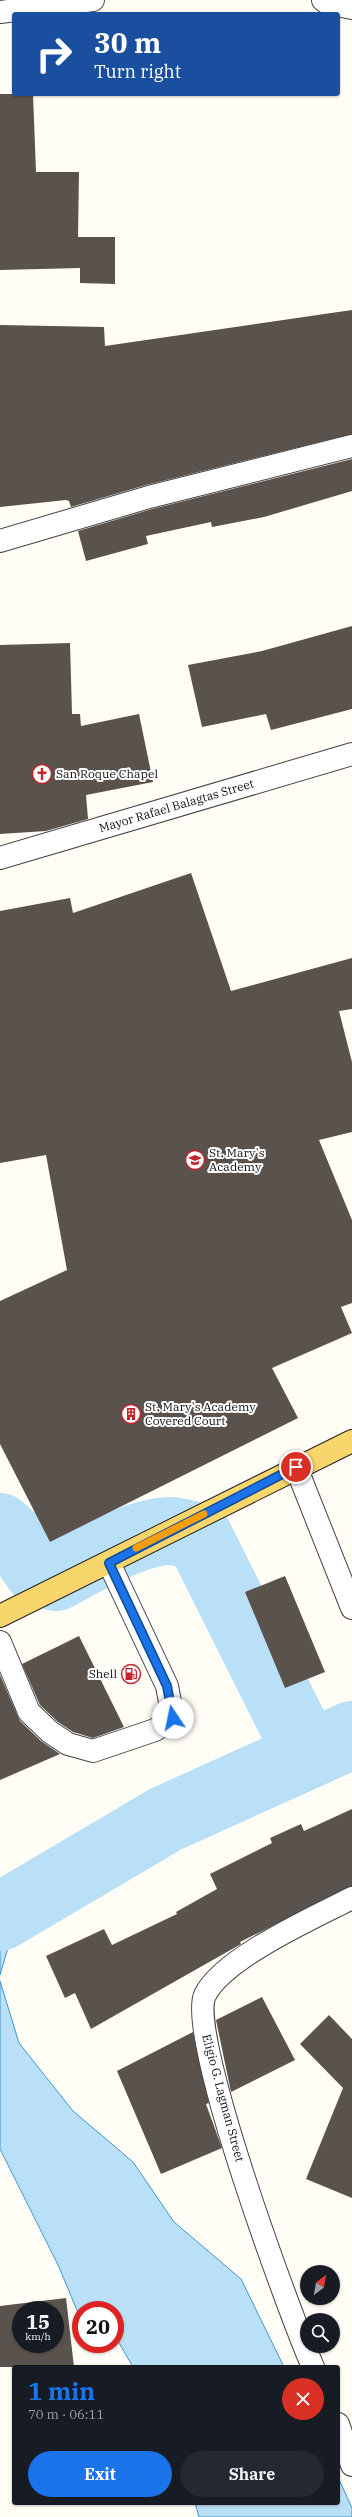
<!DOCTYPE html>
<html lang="en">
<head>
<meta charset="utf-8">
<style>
	body { margin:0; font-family:"IBM Plex Serif",serif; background:#242831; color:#f1f3f6; height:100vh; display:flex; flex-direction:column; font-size:15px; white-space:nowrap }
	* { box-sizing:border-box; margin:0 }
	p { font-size:13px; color:#9ea1a6 }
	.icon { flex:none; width:22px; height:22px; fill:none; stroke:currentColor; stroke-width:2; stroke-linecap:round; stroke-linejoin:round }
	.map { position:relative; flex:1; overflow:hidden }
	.sheet { position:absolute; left:12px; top:2365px; width:328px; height:140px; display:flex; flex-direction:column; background:#171b24; border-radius:4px; box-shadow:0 1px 3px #0004 }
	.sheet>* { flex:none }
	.guide { position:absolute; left:12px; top:12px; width:328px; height:84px; border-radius:4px; box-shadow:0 1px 3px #0004; background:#1a4fa0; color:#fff; overflow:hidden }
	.needle { width:26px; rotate:31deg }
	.tools { position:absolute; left:300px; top:2265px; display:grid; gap:8px }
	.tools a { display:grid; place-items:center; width:40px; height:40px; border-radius:50%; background:#171b24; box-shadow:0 1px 3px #0004; font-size:20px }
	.speed { position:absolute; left:12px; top:2301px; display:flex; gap:8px; font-size:20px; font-weight:700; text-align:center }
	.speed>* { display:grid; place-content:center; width:52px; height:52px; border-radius:50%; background:#171b24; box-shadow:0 1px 3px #0004; line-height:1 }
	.speed small { font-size:10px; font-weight:400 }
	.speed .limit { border:6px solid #d22; background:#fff; color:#111 }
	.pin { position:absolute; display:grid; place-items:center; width:34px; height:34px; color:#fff; margin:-17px; border:2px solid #fff; border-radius:50%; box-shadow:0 1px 4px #0007 }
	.me { position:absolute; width:44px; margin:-22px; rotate:349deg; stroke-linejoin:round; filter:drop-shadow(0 0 3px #0008) }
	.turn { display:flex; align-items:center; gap:14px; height:84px; padding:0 16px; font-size:18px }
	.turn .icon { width:52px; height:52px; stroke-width:2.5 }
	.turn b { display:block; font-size:28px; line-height:34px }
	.round { display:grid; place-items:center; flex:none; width:42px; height:42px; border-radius:21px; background:#242831 }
	.overview { display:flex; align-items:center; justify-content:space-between; height:68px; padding:0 16px }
	h1 { font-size:24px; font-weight:700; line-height:30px; color:#1a73e8 }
	.primary-button { display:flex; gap:8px; margin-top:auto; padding:8px 16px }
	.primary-button a { flex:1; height:46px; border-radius:24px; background:#1a73e8; color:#fff; font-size:16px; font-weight:700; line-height:46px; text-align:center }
	.primary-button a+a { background:#242831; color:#f1f3f6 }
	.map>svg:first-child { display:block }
	.water { fill:#b9e0f7; stroke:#3f96cf }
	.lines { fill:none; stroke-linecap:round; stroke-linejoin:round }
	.river { stroke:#b9e0f7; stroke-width:68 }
	.building { fill:#5a524d; fill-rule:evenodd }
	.minor-casing { stroke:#444; stroke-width:24 }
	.major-casing { stroke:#222; stroke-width:24 }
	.minor { stroke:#fff; stroke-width:22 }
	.major { stroke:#f9d66b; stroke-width:22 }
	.route-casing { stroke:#114b97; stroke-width:10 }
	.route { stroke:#1a73e8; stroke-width:7 }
	.slow { stroke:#f59e0b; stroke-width:7 }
	.labels { text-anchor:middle; stroke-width:4; stroke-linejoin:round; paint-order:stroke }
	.poi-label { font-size:12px; fill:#111; stroke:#fff; text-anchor:start }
	.street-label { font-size:12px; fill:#111; stroke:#fff }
</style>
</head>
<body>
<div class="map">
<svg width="352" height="2517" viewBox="0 0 352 2517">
	<rect width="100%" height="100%" fill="#fffdf5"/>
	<path class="water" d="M26,1886l-26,89v-77z
		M0,1981l19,62 54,68 60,51 41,60 67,57 43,88h-151l-18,-31v-26h-34v10l-22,-53 -59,-118z
		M338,2477l14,31v9h-153l-4,-14h143z"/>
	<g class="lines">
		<path class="river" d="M0,1527l19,17 19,27 18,6c30,-16 79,-45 113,-46 9,0 21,4 30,6l109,218
			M0,1917l166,-98 186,-84"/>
	</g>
	<path class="building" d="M0,94h33l3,78h43l-1,65h37v47l-35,-1v-15l-80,2z
		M352,310v124l-206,51 -75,22 -2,-6 -3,-1 -66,7v-182l104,2 1,19z
		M352,459v32l-88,26 -52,10 -1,-5 -65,14 2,8 -62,17 -8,-30 74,-22z
		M352,626v83l-81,21 -5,-16 -64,13 -14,-62 74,-14z
		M70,643l2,71h8l1,12 58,-12 14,68 -67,13 2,24 -42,12 -46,3v-189z
		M191,873l40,118 121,-33v51l-13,2 13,51v70l-33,8 33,80v83l-11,4 11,26 -80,35 26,50 -248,124 -50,-98v-143l67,-31 -21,-115 -46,8v-252l70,-13 3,15z
		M285,1576l40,96 -40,16 -40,-96z
		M79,1636l45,91 -31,11 -20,-6 -15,-10 -18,-17 -18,-41z
		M0,1675l20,46 21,20 19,13 -60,26z
		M352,1809v77l-112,56 1,2 -150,85 -16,-36 -10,5 -19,-42 58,-27 8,16 65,-31 -1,-2 41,-23 -7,-15 62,-31 -2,-5 31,-14 3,7z
		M262,1997l33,63 -64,32 -15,-72z
		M329,2015l23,24v159l-46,-19 37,-91 -43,-44z
		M193,2032l16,71 -3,1 16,44 -61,26 -44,-103z
		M66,2298l8,69h-74v-61zM21,2310h34v34h-34z"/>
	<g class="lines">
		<defs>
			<g id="minor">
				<path d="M323,0l4,3 25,5"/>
				<path d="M0,12l93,-12"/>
				<path d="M0,541l149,-44 203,-51"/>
				<path id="s1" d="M0,858l352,-104"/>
				<path d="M296,1467l56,141"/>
				<path d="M0,1642l29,70 21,20 18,12 25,7 62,-21 18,-12 -6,-32 -58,-123"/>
				<path d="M313,2367c-22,-50 -127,-333 -108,-372 18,-37 110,-78 147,-97"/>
				<path d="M338,2424l14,41"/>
			</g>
			<path id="major" d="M0,1616l352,-175"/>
		</defs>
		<use href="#minor" class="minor-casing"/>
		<use href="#major" class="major-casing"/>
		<use href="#minor" class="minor"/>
		<use href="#major" class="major"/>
	</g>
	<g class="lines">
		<defs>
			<path id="route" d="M173,1718l-6,-32 -58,-123 187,-96"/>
		</defs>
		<use href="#route" class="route-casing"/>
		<use href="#route" class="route"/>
		<path class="slow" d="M136,1548l68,-34"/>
	</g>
	<defs>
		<symbol id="church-ring" viewBox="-11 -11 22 22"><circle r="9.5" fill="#fff" stroke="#c4262e" stroke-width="1.5"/><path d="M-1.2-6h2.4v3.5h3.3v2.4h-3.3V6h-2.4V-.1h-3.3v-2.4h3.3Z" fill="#c4262e"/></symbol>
		<symbol id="school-ring" viewBox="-11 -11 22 22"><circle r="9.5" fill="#fff" stroke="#c4262e" stroke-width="1.5"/><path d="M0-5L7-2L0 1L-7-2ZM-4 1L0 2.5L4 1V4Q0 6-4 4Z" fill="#c4262e"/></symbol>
		<symbol id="building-ring" viewBox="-11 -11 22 22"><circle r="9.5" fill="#fff" stroke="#c4262e" stroke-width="1.5"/><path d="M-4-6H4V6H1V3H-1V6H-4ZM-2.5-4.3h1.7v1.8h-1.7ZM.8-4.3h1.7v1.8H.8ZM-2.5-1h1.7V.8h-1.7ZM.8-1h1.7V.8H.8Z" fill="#c4262e"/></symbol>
		<symbol id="fuel-ring" viewBox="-11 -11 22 22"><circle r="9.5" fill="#fff" stroke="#c4262e" stroke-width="1.5"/><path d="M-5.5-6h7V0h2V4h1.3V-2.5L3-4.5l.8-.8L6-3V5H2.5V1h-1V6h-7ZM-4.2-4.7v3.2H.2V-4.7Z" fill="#c4262e"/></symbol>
	</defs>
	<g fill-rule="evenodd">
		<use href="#church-ring" x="31" y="763" width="22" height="22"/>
		<use href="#school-ring" x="184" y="1149" width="22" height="22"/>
		<use href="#building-ring" x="120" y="1403" width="22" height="22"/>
		<use href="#fuel-ring" x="120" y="1663" width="22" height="22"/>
	</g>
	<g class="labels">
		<g class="poi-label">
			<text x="56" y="778">San Roque Chapel</text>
			<text x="209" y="1157">St. Mary's<tspan x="209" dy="14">Academy</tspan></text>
			<text x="145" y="1411">St. Mary's Academy<tspan x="145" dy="14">Covered Court</tspan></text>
			<text x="117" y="1678" text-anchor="end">Shell</text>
		</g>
		<g class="street-label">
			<text dy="4" stroke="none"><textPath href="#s1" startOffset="184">Mayor Rafael Balagtas Street</textPath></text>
			<text transform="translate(223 2098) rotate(75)" y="4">Eligio G. Lagman Street</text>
		</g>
	</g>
</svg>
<div class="tools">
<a><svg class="needle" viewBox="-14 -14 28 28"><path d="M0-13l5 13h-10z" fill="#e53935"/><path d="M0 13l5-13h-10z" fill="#9ea1a6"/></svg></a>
<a><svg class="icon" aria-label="search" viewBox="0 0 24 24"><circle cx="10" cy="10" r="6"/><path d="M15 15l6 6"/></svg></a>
</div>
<div class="speed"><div>15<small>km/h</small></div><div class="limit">20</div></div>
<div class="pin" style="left:296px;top:1467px;background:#d93025"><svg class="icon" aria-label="arrive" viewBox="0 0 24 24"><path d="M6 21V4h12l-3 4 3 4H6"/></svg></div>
<svg class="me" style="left:173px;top:1718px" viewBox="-20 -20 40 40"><circle r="19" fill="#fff"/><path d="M0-13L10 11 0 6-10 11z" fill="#1a73e8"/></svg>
<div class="guide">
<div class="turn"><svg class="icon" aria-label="right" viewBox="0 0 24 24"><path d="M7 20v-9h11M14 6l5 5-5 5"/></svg><div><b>30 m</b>Turn right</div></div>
</div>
<section class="sheet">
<div class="overview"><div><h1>1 min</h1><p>70 m · 06:11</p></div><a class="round" style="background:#d93025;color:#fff"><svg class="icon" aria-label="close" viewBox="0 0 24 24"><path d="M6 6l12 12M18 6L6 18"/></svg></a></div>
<div class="primary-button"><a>Exit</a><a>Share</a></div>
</section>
</div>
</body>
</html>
